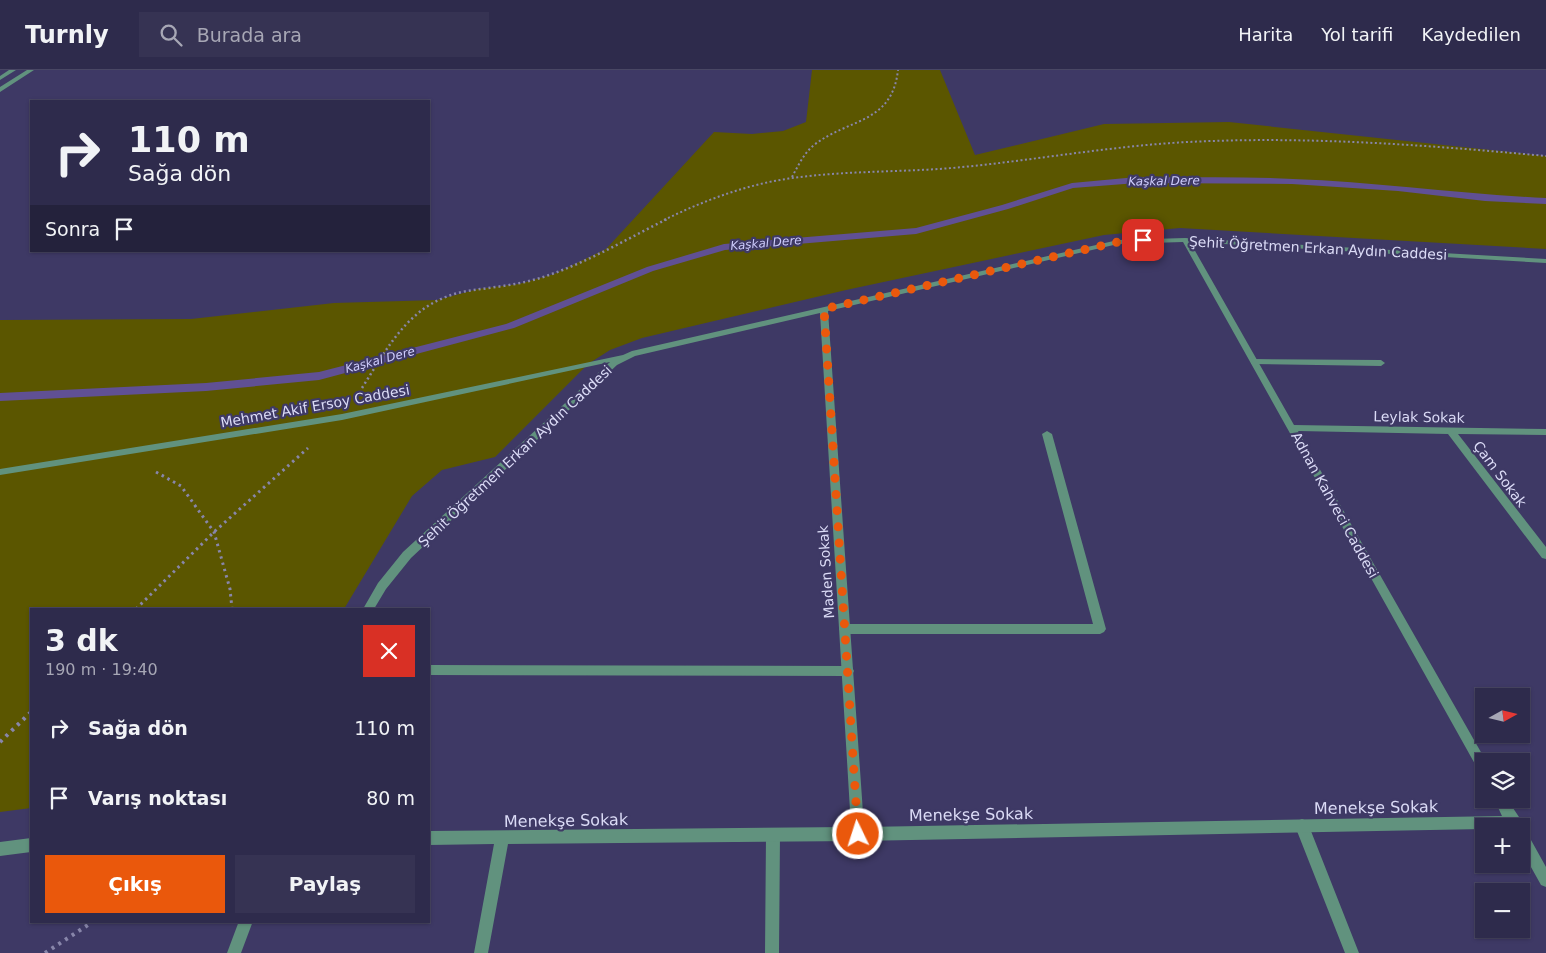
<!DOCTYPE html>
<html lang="tr">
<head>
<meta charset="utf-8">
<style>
	body { margin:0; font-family:"DejaVu Sans",sans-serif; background:#363353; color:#f1f3f6; height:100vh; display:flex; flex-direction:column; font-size:19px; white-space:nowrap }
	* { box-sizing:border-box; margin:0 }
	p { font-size:16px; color:#a7a7b5 }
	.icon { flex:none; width:28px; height:28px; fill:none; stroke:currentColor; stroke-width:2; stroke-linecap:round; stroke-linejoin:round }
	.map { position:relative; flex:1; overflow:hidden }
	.drawer { position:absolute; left:30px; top:538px; width:400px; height:315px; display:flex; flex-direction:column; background:#2e2b4c; border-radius:0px; box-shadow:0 1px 4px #0004,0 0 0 1px #494764 }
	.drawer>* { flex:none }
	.hud { position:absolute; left:30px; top:30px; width:400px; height:152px; border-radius:0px; box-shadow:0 1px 4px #0004,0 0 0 1px #494764; background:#2e2b4c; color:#f1f3f6; overflow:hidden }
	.needle { width:32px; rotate:82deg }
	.tools { position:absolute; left:1475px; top:618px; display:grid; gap:10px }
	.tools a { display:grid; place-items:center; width:55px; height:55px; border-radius:0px; background:#2e2b4c; box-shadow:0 1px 4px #0004,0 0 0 1px #494764; font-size:25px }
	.pin { position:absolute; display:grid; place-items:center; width:42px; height:42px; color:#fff; margin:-21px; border-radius:10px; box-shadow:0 2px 8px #0006 }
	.me { position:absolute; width:55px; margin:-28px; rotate:356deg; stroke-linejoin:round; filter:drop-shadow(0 0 4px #0008) }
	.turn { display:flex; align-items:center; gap:18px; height:105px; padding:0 15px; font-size:22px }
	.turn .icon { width:65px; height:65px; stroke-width:2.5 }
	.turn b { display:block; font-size:35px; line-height:42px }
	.then { display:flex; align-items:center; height:48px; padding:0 15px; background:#0003; gap:10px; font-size:19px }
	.round { display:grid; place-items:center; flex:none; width:52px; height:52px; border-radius:0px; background:#363353 }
	.summary { display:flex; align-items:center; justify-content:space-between; height:85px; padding:0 15px }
	h1 { font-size:30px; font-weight:600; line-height:38px }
	.cta { display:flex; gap:10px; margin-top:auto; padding:10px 15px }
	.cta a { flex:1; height:58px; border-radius:0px; background:#ea580c; color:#fff; font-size:20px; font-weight:600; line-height:58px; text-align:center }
	.cta a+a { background:#363353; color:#f1f3f6 }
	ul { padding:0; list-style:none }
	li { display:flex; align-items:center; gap:15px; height:70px; padding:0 15px }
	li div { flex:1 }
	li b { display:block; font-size:19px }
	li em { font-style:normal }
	header { display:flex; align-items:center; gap:30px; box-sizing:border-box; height:70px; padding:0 25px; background:#2e2b4c; border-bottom:1px solid #494764 }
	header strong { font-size:24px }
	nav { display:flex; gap:28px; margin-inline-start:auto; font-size:18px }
	.search { width:350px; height:45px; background:#363353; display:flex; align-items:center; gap:12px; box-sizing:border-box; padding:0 18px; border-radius:0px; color:#a7a7b5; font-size:19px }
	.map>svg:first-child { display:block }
	.green { fill:#5b5600 }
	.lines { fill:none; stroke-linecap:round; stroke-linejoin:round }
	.stream { fill:#605094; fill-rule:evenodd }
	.path-far3 { stroke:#8886aa; stroke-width:2; stroke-dasharray:2 2.5; stroke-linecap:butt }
	.path-far2 { stroke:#8886aa; stroke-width:2.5; stroke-dasharray:2 3; stroke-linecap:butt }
	.path-far1 { stroke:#8886aa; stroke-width:3; stroke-dasharray:2.5 4; stroke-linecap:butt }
	.path { stroke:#8886aa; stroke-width:4; stroke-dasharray:3 5; stroke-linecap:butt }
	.service { fill:#61927e; fill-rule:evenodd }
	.minor { fill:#61927e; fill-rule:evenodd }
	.tertiary { fill:#61927e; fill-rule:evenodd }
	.route { stroke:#ea580c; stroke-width:9; stroke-dasharray:0 16.2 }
	.labels { text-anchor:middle; stroke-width:4.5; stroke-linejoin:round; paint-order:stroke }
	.far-water-label { font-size:12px; font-style:italic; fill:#ceccfc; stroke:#3e3965 }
	.street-label { font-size:14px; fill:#dbdbf6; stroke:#3e3965 }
	.near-street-label { font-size:16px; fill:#dbdbf6; stroke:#3e3965 }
</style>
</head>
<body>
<header>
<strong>Turnly</strong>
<div class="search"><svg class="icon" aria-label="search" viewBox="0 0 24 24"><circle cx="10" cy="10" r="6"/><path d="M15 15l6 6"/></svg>Burada ara</div>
<nav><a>Harita</a><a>Yol tarifi</a><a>Kaydedilen</a></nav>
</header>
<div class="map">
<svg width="1546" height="883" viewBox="0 0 1546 883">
	<rect width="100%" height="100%" fill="#3e3965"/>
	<path class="green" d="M812,0h128l35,85 129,-31 125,-2 317,34v93l-366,-21 -76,7 -258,55 -204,48 -32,12 -22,14 -93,93 -53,13 -30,26 -68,113h-313v199l-31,4v-492l191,-1 143,-16 103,-3 41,-11 41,-5 35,-10 52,-25 108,-117 38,2 31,-3 23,-9z"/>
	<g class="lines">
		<path class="stream" d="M1137,107c52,1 104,-1 156,2 84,3 168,15 253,19v6l-61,-3 -87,-10 -106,-7 -155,-1 -64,5 -65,21 -92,25 -191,16 -72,21 -139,57 -195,52 -113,11 -206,10v-8l206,-10 113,-11 187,-48 141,-57 77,-23 192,-16 86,-23 70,-22z"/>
		<path class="path-far3" d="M792,107c6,-11 12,-24 22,-32 35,-27 78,-21 84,-75
			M664,150c33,-16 68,-30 105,-38 60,-12 122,-9 183,-14 79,-7 157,-22 236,-26 119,-6 239,3 358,14"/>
		<path class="path-far2" d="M362,318c28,-44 49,-87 105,-97 26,-4 54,-6 79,-15 42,-14 81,-37 121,-57"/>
		<path class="path-far1" d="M156,402l25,14 33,46 16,57 2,20
			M136,539l78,-77 94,-84"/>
		<path class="path" d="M0,672l31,-30
			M45,883l49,-32"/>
		<path class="service" d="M1254,289l127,1 4,3 -4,3 -130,-2v-4z
			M1047,361l5,3 54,195 -2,3 -4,2h-255l-4,-2 -2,-3 2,-3 4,-2h248l-51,-190z
			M429,595l419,1 4,1 2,4 -2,4 -4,1 -419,-1z
			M1302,749l5,2 52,132h-14l-50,-127 2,-5z
			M773,758l5,2 2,5 -1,118h-14l1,-118 2,-5z"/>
		<path class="minor" d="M1185,168l361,21v4l-356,-21 104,183 252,4v6l-88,-1 88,113v12l-4,-1 -94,-124 -150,-3 188,330h-2v14l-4,-2 -297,-531 -65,2 -290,67 36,516 638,-11 -8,-17h13l12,18 2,9h-37v3l-626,12 -350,3 -20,109h-14l20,-109 -65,1v-14l422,-4 -31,-514 -185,43 -18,9 -206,193 -25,31 -12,20h-11l15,-26 25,-31 207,-190 -268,58 -342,55v-6l342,-55 281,-59 9,-4 486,-111z
			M1521,759l5,2 20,36v20l-5,-2 -20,-36z
			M31,768v14l-31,4v-14z
			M239,851h14l-12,32h-14z"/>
		<path class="tertiary" d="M9,0h7l-16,10v-4z
			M27,0h7l-34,22v-5z"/>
	</g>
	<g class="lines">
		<path class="route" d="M858,764l-34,-525 294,-67 25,-2"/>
	</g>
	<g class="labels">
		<g class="far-water-label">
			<text transform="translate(1164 111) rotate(-1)" y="4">Kaşkal Dere</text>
			<text transform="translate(766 173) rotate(-5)" y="4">Kaşkal Dere</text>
			<text transform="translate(380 290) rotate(-15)" y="4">Kaşkal Dere</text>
		</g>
		<g class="street-label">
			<text transform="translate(1318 178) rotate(3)" y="5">Şehit Öğretmen Erkan Aydın Caddesi</text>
			<text transform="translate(315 336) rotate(-10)" y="5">Mehmet Akif Ersoy Caddesi</text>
			<text transform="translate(1419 347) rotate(1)" y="5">Leylak Sokak</text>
			<text transform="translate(515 386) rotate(-43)" y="5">Şehit Öğretmen Erkan Aydın Caddesi</text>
			<text transform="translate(1500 404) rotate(53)" y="5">Çam Sokak</text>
			<text transform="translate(1335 435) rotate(61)" y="5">Adnan Kahveci Caddesi</text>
			<text transform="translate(826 502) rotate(-94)" y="5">Maden Sokak</text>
		</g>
		<g class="near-street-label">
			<text transform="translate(1376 737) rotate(-1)" y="6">Menekşe Sokak</text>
			<text transform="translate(971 744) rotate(-1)" y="6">Menekşe Sokak</text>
			<text transform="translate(566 750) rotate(-1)" y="6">Menekşe Sokak</text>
		</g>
	</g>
</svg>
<div class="tools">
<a><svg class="needle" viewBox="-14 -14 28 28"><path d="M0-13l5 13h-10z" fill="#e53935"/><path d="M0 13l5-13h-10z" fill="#a7a7b5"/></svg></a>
<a><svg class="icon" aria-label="layers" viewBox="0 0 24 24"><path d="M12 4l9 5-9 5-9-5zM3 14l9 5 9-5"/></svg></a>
<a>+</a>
<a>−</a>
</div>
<div class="pin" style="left:1143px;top:170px;background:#d93025"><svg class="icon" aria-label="arrive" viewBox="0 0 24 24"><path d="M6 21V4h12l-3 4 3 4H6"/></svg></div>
<svg class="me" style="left:858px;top:764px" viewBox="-20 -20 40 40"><circle r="17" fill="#ea580c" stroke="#fff" stroke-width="3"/><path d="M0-11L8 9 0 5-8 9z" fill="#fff"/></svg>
<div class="hud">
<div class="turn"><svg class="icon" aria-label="right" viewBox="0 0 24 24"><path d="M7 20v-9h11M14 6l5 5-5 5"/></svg><div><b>110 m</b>Sağa dön</div></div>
<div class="then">Sonra<svg class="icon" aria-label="arrive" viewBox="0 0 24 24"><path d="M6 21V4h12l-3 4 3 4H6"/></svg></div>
</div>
<section class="drawer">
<div class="summary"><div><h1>3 dk</h1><p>190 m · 19:40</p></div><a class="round" style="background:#d93025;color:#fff"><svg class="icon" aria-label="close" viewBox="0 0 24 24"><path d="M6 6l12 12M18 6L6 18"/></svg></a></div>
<ul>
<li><svg class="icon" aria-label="right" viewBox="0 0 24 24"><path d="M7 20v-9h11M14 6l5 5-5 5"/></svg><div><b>Sağa dön</b></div><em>110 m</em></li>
<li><svg class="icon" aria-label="arrive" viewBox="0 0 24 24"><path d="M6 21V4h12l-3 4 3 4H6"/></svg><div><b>Varış noktası</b></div><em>80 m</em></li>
</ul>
<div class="cta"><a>Çıkış</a><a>Paylaş</a></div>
</section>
</div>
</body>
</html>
